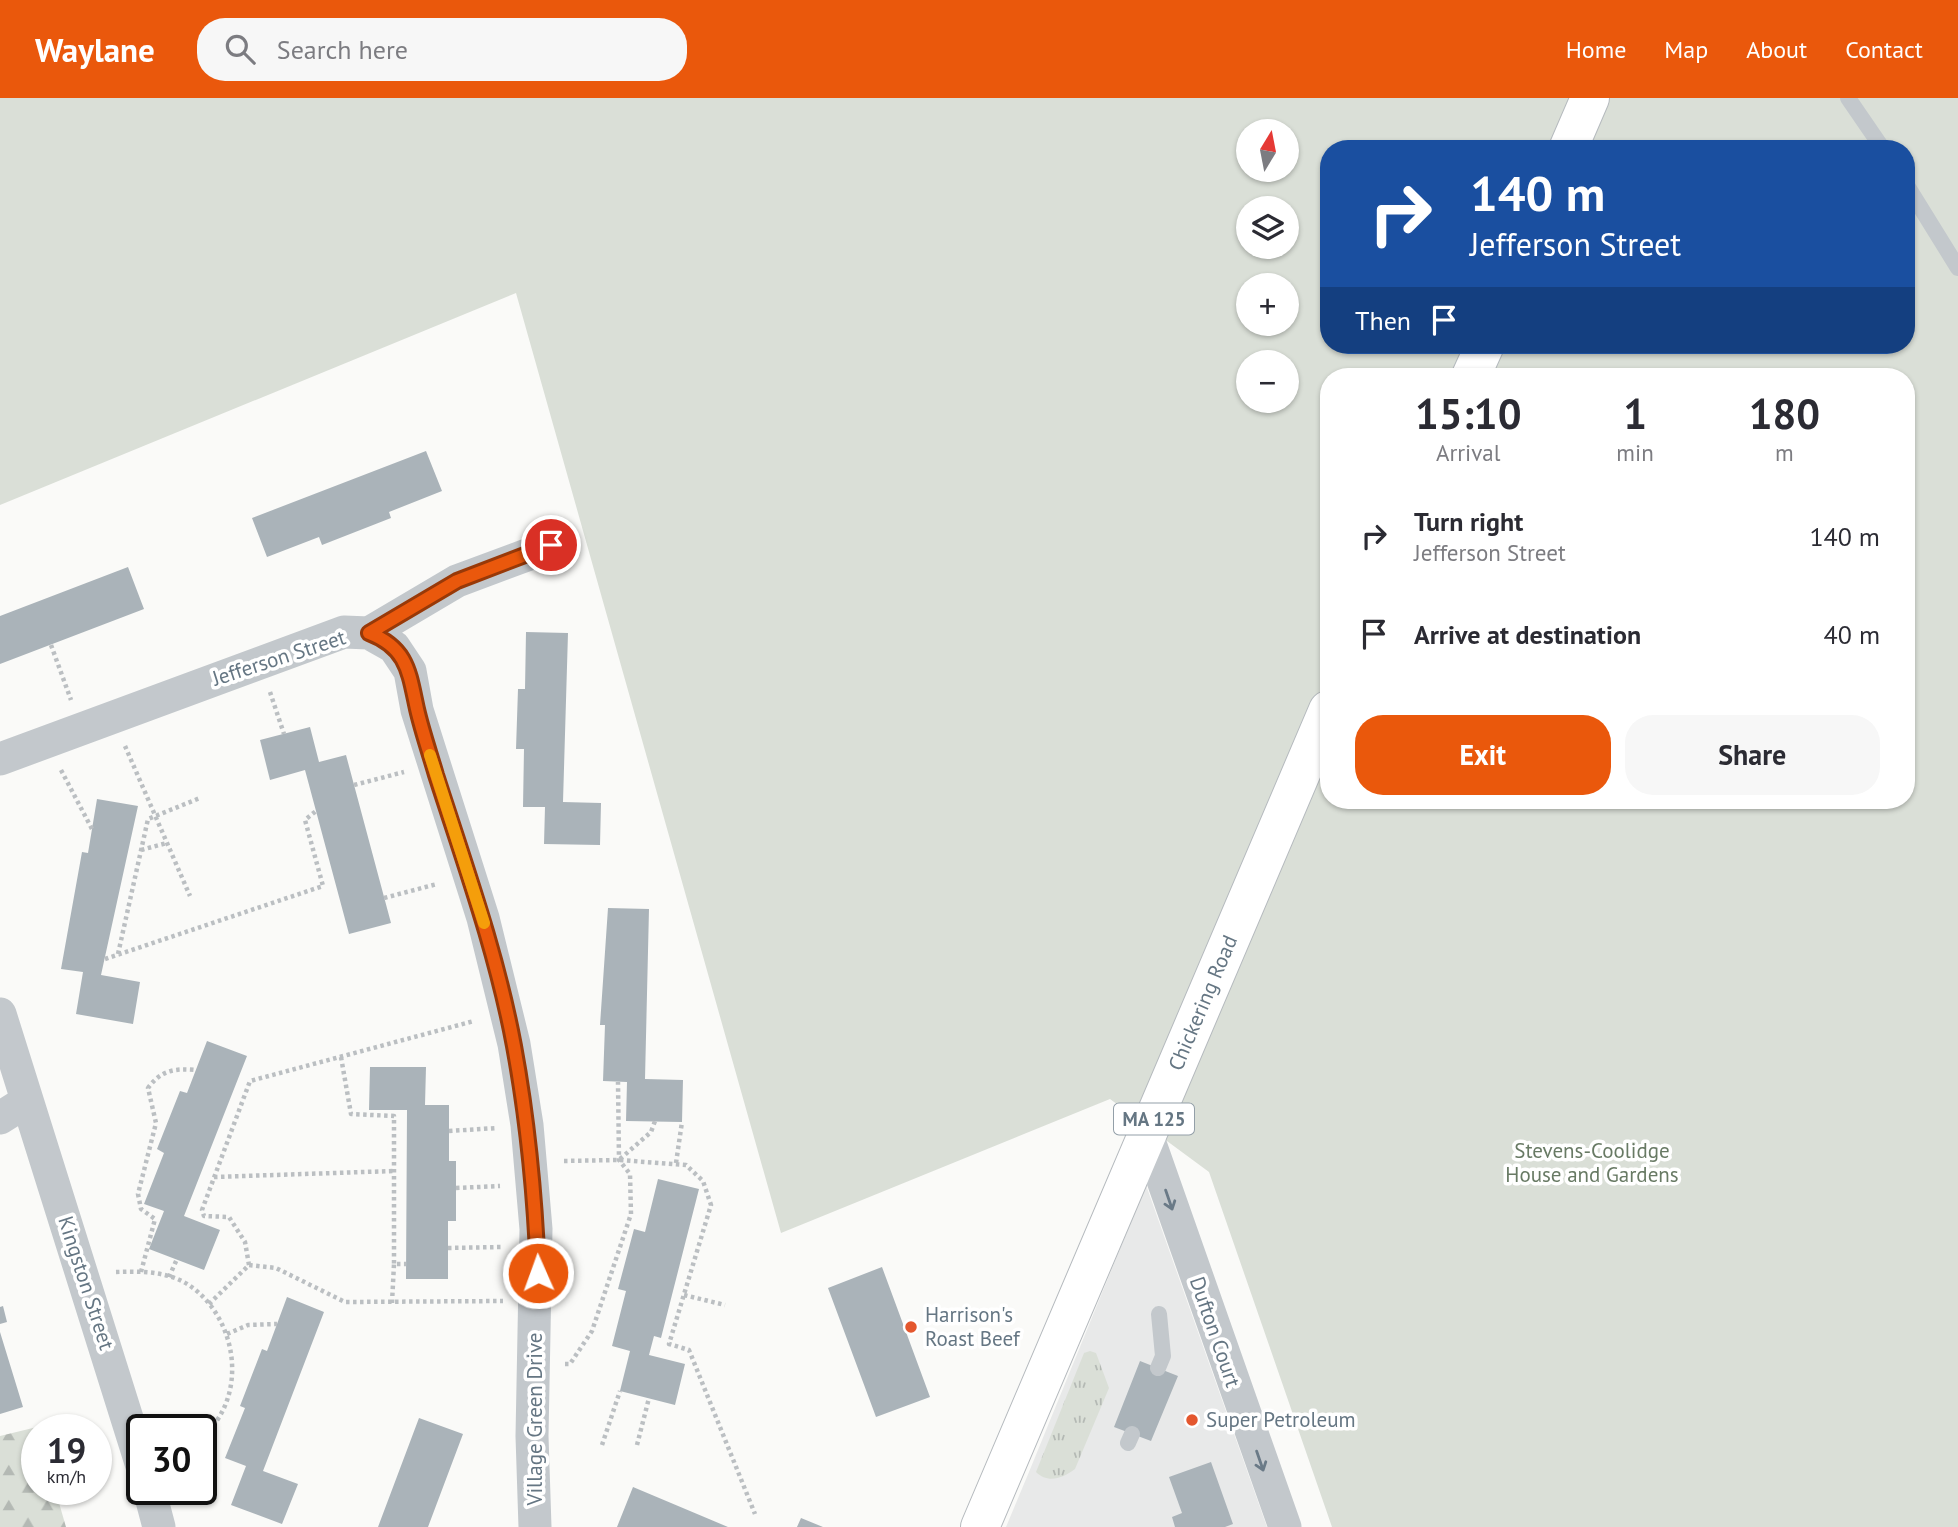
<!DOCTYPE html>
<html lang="en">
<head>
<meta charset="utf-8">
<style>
	body { margin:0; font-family:"PT Sans",sans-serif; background:#f7f7f7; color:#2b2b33; height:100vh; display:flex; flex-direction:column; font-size:26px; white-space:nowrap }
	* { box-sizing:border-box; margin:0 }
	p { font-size:23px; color:#7c7c81 }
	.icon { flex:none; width:38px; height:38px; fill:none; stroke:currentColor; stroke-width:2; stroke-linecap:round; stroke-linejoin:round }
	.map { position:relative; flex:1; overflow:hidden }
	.sheet { position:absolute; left:1320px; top:270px; width:595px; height:441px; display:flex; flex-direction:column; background:#fff; border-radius:28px; box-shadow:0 2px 5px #0004 }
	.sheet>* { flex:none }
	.guide { position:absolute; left:1320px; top:42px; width:595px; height:214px; border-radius:28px; box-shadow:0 2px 5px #0004; background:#1a4fa0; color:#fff; overflow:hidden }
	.needle { width:46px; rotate:10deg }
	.buttons { position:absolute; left:1236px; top:21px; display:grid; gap:14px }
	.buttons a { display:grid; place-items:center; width:63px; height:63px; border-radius:50%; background:#fff; box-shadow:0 2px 5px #0004; font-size:35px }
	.speed { position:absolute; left:21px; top:1316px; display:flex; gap:14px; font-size:35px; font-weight:700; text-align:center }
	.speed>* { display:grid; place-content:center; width:91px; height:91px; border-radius:50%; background:#fff; box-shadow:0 2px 5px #0004; line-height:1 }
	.speed small { font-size:18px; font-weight:400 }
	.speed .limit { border:4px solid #111; border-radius:10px; background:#fff; color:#111 }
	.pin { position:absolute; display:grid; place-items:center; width:60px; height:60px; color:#fff; margin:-30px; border:4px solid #fff; border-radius:50%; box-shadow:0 2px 7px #0007 }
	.me { position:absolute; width:77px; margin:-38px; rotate:358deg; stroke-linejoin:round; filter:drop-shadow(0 0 5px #0008) }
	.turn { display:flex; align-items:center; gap:24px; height:147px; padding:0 35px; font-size:32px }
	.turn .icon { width:91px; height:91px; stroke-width:2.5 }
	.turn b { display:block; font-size:49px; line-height:60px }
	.then { display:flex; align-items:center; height:66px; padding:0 35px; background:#0003; gap:14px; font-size:26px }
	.eta { display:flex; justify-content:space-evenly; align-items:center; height:119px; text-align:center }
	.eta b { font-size:42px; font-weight:800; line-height:49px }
	.button { display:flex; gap:14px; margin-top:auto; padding:14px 35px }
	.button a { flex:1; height:80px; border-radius:28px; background:#ea580c; color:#fff; font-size:28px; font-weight:800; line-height:80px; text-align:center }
	.button a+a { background:#f7f7f7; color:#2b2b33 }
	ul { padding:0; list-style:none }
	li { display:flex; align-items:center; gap:21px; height:98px; padding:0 35px }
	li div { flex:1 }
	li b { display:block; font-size:26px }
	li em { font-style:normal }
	header { display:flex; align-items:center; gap:42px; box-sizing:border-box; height:98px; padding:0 35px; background:#ea580c; color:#fff }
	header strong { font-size:33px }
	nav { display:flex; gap:38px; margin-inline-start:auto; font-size:24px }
	.search { width:490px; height:63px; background:#f7f7f7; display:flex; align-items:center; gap:18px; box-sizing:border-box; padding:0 24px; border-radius:28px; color:#7c7c81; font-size:26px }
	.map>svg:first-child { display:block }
	.built { fill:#e8e9e9 }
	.grass { fill:url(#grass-tufts) }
	.forest { fill:url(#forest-firs) }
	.park { fill:#dadfd7; fill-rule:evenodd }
	.building { fill:#aab3b9 }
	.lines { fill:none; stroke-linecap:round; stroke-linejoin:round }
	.primary-casing { stroke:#b5babe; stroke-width:40 }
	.path { stroke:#bbbfc2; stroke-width:4.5; stroke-dasharray:3.5 3.5; stroke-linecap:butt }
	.service { stroke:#c3c8cc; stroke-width:16 }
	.minor { stroke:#c3c8cc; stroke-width:33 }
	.primary { stroke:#fff; stroke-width:38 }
	.oneway { stroke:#6a7a87 }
	.route-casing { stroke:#983908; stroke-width:18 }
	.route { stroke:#ea580c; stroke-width:12 }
	.slow { stroke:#f59e0b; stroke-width:12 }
	.poi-dot { fill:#e4572e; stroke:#fff; stroke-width:2.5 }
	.labels { text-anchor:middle; stroke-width:7; stroke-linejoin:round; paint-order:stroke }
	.shield { fill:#fff; stroke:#939fa8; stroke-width:2 }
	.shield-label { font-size:19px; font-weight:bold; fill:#657683 }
	.street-label { font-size:21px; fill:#657683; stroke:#fff }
	.park-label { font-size:21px; fill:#687a64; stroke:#fff }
	.poi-label { font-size:21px; fill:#657683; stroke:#fff; text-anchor:start }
</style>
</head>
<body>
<header>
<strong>Waylane</strong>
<div class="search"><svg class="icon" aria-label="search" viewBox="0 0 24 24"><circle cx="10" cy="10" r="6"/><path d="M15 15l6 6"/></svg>Search here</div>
<nav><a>Home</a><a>Map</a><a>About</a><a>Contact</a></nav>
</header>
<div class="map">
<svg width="1958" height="1429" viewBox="0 0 1958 1429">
	<defs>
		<pattern id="grass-tufts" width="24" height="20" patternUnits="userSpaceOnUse" patternTransform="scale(1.75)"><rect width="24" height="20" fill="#dadfd7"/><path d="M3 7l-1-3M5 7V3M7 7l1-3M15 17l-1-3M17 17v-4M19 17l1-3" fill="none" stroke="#b4b9b4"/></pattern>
		<pattern id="forest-firs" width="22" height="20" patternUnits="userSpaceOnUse" patternTransform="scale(1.75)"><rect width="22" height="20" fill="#dadfd7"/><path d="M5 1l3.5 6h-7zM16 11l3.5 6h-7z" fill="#b4b9b4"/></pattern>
	</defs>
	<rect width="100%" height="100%" fill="#fafaf8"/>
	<path class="built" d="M1146,1087l121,342h-261l23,-55z"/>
	<path class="grass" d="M1090,1253l6,2 13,35 -34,81c-12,9 -27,15 -39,3l48,-119z"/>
	<path class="forest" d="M37,1329v62h18l11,38h-66v-91z"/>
	<path class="park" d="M0,0h1958v1429h-626l-123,-355 -99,-73 -329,134 -265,-940 -516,212zM1248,33h38v39h-38zM1328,51h578v196h-578zM1248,110h38v39h-38zM1248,187h38v39h-38zM1248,264h38v39h-38zM1328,278h578v424h-578z"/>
	<path class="building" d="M426,353l16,40 -53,21 2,6 -69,27 -3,-8 -52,20 -15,-39z
		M128,469l16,42 -144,55v-48z
		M526,534l42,1 -5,169 38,1 -1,42 -56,-1 1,-37h-22l1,-58h-8l2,-60h7z
		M310,629l9,35 27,-7 45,168 -42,11 -44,-164 -35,10 -10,-40z
		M97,701l41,7 -37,169 39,7 -7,42 -57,-10 7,-42 -22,-3 21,-117 6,1z
		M608,810l41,1 -4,170 38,1 -1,42 -56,-1 1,-39 -24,-1 2,-56h-5z
		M207,943l40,15 -63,160 36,14 -16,40 -55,-21 15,-38 -20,-7 20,-51 -7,-4 23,-58 7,2z
		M370,969h56l-1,38h24v56h7v60h-8v58h-42l1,-169h-38z
		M658,1081l41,10 -38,149 -7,-2 -5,19 36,9 -10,41 -55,-14 10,-40 -18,-5 14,-55 -8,-2 16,-60 11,3z
		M882,1169l48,130 -54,20 -48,-129z
		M287,1199l37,15 -61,159 35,13 -16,40 -51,-19 15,-39 -21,-8 20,-50 -5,-2 22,-57 5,2z
		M3,1208l4,16 -7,2v-17z
		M0,1234l23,75 -23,7z
		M1140,1263l38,15 -27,65 -37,-14z
		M419,1320l44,16 -35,93h-50z
		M1211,1364l22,62 -8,3h-50l-3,-10 10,-4 -13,-36z
		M633,1389l95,40h-111z
		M801,1420l22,9h-26z"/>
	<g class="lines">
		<defs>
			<path id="primary" d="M1568,51l22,-51
				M1471,278l14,-31
				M980,1429l348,-817"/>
		</defs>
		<use href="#primary" class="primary-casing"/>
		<path class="path" d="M51,547l20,55
			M270,594l14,42
			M125,648l65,150
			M61,672l31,59
			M354,687l50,-13
			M141,752l26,-7
			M384,800l53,-14
			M118,856l30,-135 52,-21
			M105,861l218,-73 -18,-66 11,-9
			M341,959l10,57 43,2v148
			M449,1033l48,-3
			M620,1061l31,-27 4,-11
			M564,1063l55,-1 67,5 17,16 8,24 -42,139 20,6 66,164
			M676,1065l6,-41
			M214,1079l180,-6
			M456,1090l44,-2
			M448,1150l55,-1
			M249,1167l-4,-23 -16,-25 -25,-1 -2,-6 48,-129 224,-60
			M116,1174c26,-1 55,-1 77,16 46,35 55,111 8,150
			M141,1174l14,-53 -14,-10 -3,-15 18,-71 -8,-35c13,-18 27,-20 48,-18
			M169,1179l8,-18
			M684,1197l41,10
			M392,1205l2,-39h12
			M209,1206l40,-39 27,3 69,34 158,-1
			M227,1236l21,-9 29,-1
			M565,1266h5l22,-33 39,-117 -1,-40 -11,-14 -1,-78
			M602,1347l18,-54
			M637,1347l12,-47"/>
		<path class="service" d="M1848,0l35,51
			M1906,86l52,84
			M1158,1270l5,-12 -4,-42
			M1128,1345l4,-9"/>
		<path class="minor" d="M369,535l25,14 16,24 7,39 66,208 31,126 13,81 9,104 -4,207 3,91
			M0,661l344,-127 25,1 88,-52 94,-35
			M0,916l142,452
			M0,1020l27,-17
			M1147,1037l138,392
			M149,1391l10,38"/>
		<use href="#primary" class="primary"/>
	</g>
	<defs><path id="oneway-shaft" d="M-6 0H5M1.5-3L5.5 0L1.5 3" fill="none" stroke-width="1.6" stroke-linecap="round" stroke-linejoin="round" transform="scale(1.75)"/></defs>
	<g class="oneway">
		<use href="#oneway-shaft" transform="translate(1169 1102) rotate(71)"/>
		<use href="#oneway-shaft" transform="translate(1260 1363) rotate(71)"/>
	</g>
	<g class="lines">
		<defs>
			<path id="route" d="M538,1175c-3,-76 -10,-151 -24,-227 -17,-92 -49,-181 -78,-271 -6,-21 -14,-44 -19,-66 -8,-36 -9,-61 -48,-76l88,-52 94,-36"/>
		</defs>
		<use href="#route" class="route-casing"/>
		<use href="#route" class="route"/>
		<path class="slow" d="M430,657l54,168"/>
	</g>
	<g class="poi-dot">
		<circle cx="911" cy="1229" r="7"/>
		<circle cx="1192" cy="1322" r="7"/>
	</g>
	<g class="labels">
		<rect class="shield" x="1114" y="1005.5" width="80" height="31" rx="5"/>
		<g class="shield-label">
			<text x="1154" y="1028">MA 125</text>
		</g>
		<g class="street-label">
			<text transform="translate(279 560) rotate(-18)" y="7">Jefferson Street</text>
			<text transform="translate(1203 905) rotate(-67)" y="7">Chickering Road</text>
			<text transform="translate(86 1185) rotate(72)" y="7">Kingston Street</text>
			<text transform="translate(1215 1234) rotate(71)" y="7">Dufton Court</text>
			<text transform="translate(535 1321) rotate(-90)" y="7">Village Green Drive</text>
		</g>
		<g class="park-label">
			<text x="1592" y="1060">Stevens-Coolidge<tspan x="1592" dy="24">House and Gardens</tspan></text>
		</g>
		<g class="poi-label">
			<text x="925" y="1224">Harrison's<tspan x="925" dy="24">Roast Beef</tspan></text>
			<text x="1206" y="1329">Super Petroleum</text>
		</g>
	</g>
</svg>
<div class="buttons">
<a><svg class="needle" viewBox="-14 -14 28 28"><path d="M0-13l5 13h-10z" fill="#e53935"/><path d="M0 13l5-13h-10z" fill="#7c7c81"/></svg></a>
<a><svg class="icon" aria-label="layers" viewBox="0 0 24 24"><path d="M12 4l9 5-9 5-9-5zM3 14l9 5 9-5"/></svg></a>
<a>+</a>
<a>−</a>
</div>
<div class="speed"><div>19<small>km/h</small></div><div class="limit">30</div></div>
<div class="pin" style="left:551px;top:447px;background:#d93025"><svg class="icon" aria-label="arrive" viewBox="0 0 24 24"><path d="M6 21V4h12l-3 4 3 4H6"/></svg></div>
<svg class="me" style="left:538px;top:1175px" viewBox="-20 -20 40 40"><circle r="17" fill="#ea580c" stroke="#fff" stroke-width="3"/><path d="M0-11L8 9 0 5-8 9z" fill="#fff"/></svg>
<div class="guide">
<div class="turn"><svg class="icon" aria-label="right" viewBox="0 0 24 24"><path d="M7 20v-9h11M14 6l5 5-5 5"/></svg><div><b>140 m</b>Jefferson Street</div></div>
<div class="then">Then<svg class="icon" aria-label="arrive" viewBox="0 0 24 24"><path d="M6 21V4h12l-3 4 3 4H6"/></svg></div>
</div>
<section class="sheet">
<div class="eta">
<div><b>15:10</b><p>Arrival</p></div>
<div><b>1</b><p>min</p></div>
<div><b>180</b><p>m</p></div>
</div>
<ul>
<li><svg class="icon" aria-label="right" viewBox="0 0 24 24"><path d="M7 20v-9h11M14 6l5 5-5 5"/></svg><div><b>Turn right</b><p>Jefferson Street</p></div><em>140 m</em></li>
<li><svg class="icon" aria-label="arrive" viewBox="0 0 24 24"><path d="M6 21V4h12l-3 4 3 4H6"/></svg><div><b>Arrive at destination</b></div><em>40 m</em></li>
</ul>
<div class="button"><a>Exit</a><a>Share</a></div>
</section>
</div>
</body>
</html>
